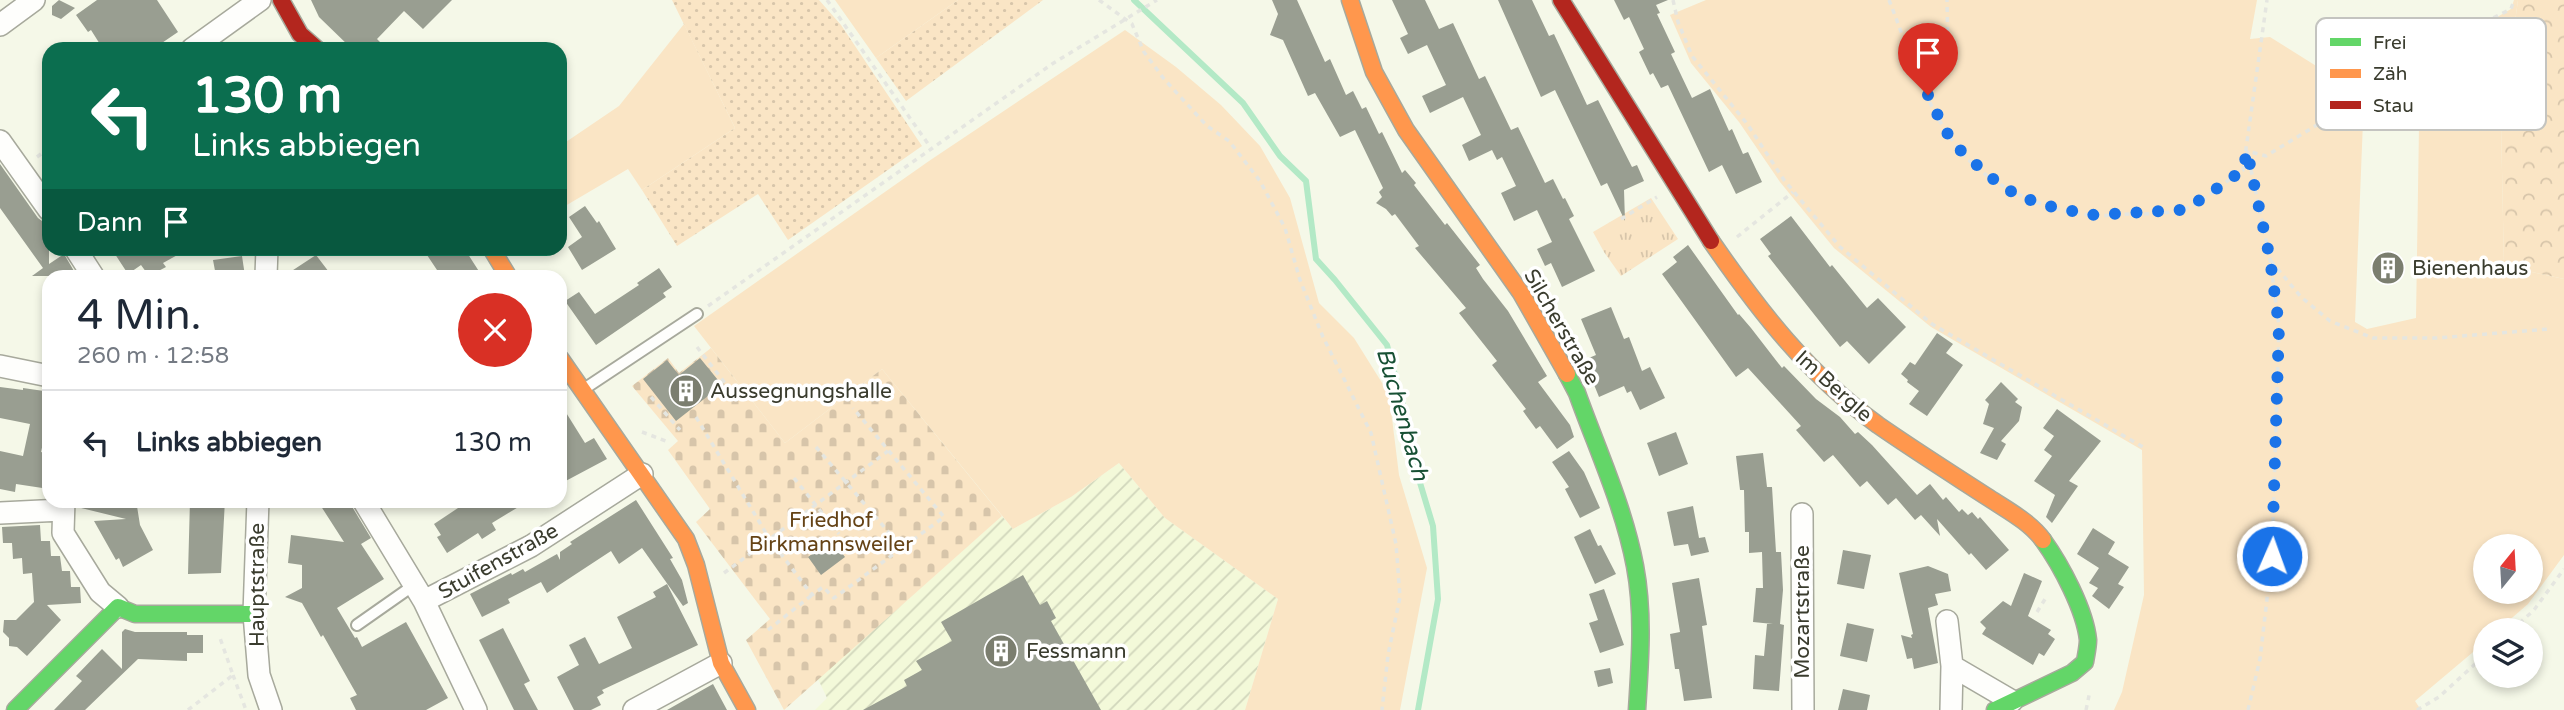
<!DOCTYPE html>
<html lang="de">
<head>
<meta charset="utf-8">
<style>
	body { margin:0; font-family:"Varela Round",sans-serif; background:#f2f2f3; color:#1f2937; height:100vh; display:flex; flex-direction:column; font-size:26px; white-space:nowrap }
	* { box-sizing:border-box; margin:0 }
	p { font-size:23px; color:#747a83 }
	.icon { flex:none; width:38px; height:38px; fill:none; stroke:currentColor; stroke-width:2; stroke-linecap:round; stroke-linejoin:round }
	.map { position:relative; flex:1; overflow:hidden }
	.panel { position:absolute; left:42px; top:270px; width:525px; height:238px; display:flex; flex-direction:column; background:#fff; border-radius:21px; box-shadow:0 4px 10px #0003 }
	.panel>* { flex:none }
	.top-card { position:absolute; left:42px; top:42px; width:525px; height:214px; border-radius:21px; box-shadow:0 4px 10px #0003; background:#0b6e4f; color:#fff; overflow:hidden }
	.needle { width:46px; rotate:18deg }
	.buttons { position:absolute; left:2473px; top:534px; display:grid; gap:14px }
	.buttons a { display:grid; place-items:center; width:70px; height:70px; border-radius:50%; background:#fff; box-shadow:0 4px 10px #0003; font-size:35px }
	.pin { position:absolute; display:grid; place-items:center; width:60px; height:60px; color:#fff; margin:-72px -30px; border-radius:50% 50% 50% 0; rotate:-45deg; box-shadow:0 0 7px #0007 }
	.pin .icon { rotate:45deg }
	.me { position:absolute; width:77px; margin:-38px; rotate:2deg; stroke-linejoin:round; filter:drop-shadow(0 0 5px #0008) }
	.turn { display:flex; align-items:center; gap:24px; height:147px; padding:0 35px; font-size:32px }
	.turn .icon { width:91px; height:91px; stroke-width:2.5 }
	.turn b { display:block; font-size:49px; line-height:60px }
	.then { display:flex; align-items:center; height:66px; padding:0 35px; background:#0003; gap:14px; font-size:26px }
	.round { display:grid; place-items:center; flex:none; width:74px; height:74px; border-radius:37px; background:#f2f2f3 }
	.summary { display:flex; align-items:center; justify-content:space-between; height:119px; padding:0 35px }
	h1 { font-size:42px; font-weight:600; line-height:52px }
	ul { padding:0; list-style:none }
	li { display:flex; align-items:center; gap:21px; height:105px; padding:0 35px; border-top:2px solid #e0e1e3 }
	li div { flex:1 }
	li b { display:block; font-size:26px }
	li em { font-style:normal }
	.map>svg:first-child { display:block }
	.industrial { fill:url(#industrial-furrows) }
	.grass { fill:#fae5c5; fill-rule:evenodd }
	.forest { fill:url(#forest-crowns) }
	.cemetery { fill:url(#cemetery-stones) }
	.park { fill:url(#park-tufts) }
	.garden { fill:url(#garden-dots) }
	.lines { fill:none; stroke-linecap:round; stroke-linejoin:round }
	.stream { stroke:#b3e9c6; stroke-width:6 }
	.building { fill:#999e91 }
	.lane-casing { stroke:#a7a99c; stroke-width:14 }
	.street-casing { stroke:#a7a99c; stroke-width:24 }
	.fast-casing { stroke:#a7a99c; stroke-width:19 }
	.slow-casing { stroke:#a7a99c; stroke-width:19 }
	.jam-casing { stroke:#a7a99c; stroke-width:19 }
	.path { stroke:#e5e6e0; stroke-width:3.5; stroke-dasharray:5 5; stroke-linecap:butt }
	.lane { stroke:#fefefc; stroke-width:10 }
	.street { stroke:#fefefc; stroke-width:21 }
	.fast { stroke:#63d668; stroke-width:16 }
	.slow { stroke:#ff974d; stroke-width:16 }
	.jam { stroke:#b3261e; stroke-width:16 }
	.route { stroke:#1a73e8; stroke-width:12; stroke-dasharray:0 21.6 }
	.labels { text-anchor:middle; stroke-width:7; stroke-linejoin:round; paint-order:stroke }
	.poi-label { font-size:21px; fill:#3a3c2e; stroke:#fff; text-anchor:start }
	.street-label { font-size:21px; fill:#3a3c2e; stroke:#fff }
	.park-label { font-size:21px; fill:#654316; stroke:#fff }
	.water-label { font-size:23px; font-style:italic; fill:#175034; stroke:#fff }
	.key { fill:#fff; stroke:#c4c4c0; stroke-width:2 }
	.key-label { font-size:19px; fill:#3a3c2e }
</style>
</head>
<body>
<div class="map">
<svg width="2564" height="710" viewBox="0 0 2564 710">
	<defs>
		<pattern id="industrial-furrows" width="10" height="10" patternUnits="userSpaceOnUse" patternTransform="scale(1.75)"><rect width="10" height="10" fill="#f3f9d9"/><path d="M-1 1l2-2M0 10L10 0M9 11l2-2" fill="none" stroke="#d1d6bb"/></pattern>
		<pattern id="forest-crowns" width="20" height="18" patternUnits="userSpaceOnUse" patternTransform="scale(1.75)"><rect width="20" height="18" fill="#fae5c5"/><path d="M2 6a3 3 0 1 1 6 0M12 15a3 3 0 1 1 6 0" fill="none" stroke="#d7c5aa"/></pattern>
		<pattern id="cemetery-stones" width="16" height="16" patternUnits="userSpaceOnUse" patternTransform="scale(1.75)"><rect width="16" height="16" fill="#fae5c5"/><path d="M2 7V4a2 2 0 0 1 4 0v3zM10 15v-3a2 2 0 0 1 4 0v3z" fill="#d7c5aa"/></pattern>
		<pattern id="park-tufts" width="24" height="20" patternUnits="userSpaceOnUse" patternTransform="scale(1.75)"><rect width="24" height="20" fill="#fae5c5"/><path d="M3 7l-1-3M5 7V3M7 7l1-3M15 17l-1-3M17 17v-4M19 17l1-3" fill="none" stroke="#d7c5aa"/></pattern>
		<pattern id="garden-dots" width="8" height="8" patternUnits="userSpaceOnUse" patternTransform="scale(1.75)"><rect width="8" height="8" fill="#fae5c5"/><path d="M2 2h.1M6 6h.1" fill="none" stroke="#d7c5aa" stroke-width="1.8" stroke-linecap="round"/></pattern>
	</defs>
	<rect width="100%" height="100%" fill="#f5f8e8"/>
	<path class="industrial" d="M1119,463l46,55 113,81 -33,111h-430l12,-12 -9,-19 184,-163 11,13 58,-32z"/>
	<path class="grass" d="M835,0h123l-82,58z
		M1706,0h551l-7,39 20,-2 94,59 -9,226 12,7 49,-11 4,-256 91,-53 3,-9h4l-17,123 3,143 60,13v276l-36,49 -30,26h-13v12l-70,59 6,9h-307l8,-18 22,-97 -2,-145 -211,-123 -97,-79 -54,-66 -41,-60 -48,-59 -21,-48zM2485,546h45v46h-45z
		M684,24l51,104 -93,62 -14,-21 -68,40v-63l59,-40z
		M1125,30l51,37 45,38 39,41 30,52 29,105 35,35 35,56 10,81 28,93 -27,142h-155l33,-111 -113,-81 -46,-55 -48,34 -58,32 -131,-160 -97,74 -91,-117 235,-165z"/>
	<path class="forest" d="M2518,0h46v279l-60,-13 -3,-143z"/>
	<path class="cemetery" d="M711,348l74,95 97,-74 120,147 -218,194 -38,-70 24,-21 -74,-97 14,-13 -42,-59 10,-9 -46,-55 36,-28 11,15z"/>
	<path class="park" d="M1651,198l27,41 -57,37 -17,-24 -11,-20z"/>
	<path class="garden" d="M672,0h147l22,25 81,121 -134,94 -30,-46 -81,52 -35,-56 93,-62z
		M958,0h85l-137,101 -30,-43z"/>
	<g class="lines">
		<path class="stream" d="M1134,0l109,103 37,53 26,25 10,78 19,21 52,65 23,86 8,45 15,50 5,73 -20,111"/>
	</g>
	<path class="building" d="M59,0l16,8 -14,11 -9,-4v-9z
		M97,0h60l21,32 -25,17h-50l-12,-19 -3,2 -12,-17z
		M311,0h141l-29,29 -19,-18 -27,28 10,10h-35l-33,-32z
		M1272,0h25l28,62 5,-3 16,36 7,-4 9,18 4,-2 13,27 3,-2 20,41 3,-3 11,13 -2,2 31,40 2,-2 33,42 -4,3 7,11 25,32 39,65 -9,6 32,43 4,12 -17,12 -17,-23 -4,3 -13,-18 3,-2 -34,-44 5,-4 -38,-48 7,-5 -51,-60 4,-2 -24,-32 -3,2 -6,-7 -10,-6 6,-6 -3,-5 4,-4 -28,-58 -15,7 -25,-44 -7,3 -25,-56 -13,-5 8,-21z
		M1392,0h33l14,29 14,-6 26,56 6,-3 26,54 7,-3 27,56 8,-4 10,20 2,-1 9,18 -5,3 26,52 -33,16 -11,-24 -6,3 -8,-17 15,-7 -15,-32 -23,11 -13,-28 15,-7 -14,-29 -5,3 -5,-10 -23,11 -7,-16 19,-10 -18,-38 -33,16 -8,-17 24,-11 -19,-40 -19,9 -8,-16 8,-4z
		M1498,0h34l17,36 5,-2 33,71 11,-5 34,67 5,-2 7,16 -20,9 1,31 -18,-38 -6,3 -46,-96 -14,7z
		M1614,0h54l-12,5 4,8 -3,1 18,38 -4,2 21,44 18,-9 19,42 3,-2 11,25 5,-2 14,30 -26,12 -14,-29 -13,7 -41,-87 -7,3 -8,-15 -3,2 -11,-23 5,-3 -15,-32 -5,3z
		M0,164l38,54 11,8v38l15,-10 10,17 -7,5h-35l11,-8 -43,-60z
		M585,206l12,17 2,-2 17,28 -34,21 -14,-23 14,-10 -13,-20z
		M1791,216l39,51 2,-2 35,43 11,-10 28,29 -37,37 -22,-23 -7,6 -72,-91 3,-2 -11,-15z
		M1688,245l50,70 1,-1 12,14 31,40 2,-2 32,33 24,18 15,17 3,-2 14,13 45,50 13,-11 13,16 3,-3 13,15 3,-3 6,6 4,-3 6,7 2,-2 29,33 -23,20 -15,-17 -2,2 -32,-36 3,17 -19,-21 -6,5 -19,-22 -8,7 -21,-24 -7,6 -27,-32 -9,7 -28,-32 5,-4 -53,-58 -12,9 -74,-103 15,-12 -4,-5z
		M111,248h79l-27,15 3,4 -17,9 -8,-11 -13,9z
		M436,248h28l18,28h-41l-14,-21z
		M316,255l16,21h-48z
		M242,256l3,20h-29l-3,-16z
		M659,268l13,19 -9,6 3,4 -70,48 -31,-44 14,-9 16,22 44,-29 -2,-2z
		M1611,307l13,32 5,-2 13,34 8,-4 15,31 -25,12 -9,-19 -4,2 -3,-7 -25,11 -15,-37 12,-5 -15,-36z
		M1937,333l16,11 -7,9 17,12 -36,51 -18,-12 10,-13 -12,-9 1,-2 -7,-6 9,-12 5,3z
		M700,358l22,27 -46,36 -33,-42 24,-19 12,15z
		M2001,382l17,17 -3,3 7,5 -3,14 -18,20 5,3 -9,16 -17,-7 14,-25 -11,-4 6,-20 -4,-4z
		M0,387l23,3v-2l21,3 -1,6 6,2v18l-8,35 8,2v35l-33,-5 -1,8 -15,-3v-38l23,5 7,-32 -30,-6z
		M560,403l25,40 9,-5 13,21 -47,25z
		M2057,409l44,32 -32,40 9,5 -26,37 -6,-6 9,-22 -21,-14 18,-25 -8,-6 10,-14 -11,-8z
		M1676,432l12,32 -29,12 -12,-33z
		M1569,451l15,21 16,36 -20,10 -15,-29 4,-2 -17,-25z
		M1763,453l4,34h5l4,65h5l2,38 -3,34 4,1 -5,66 -26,-2 2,-34 9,1 3,-32h6l-20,-2 3,-34h7l-1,-36 -13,1v-21h-4l-1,-42h-4l-4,-34z
		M77,500h59l4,25 13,25 -30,17 -4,-9 -3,2 -22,-39 32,-2 -49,-12z
		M190,500h35l-4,73 -33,1z
		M317,500h31l23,38 -10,6 23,35 -47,29 18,30 2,-1 5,10 44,-25 42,76 -22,12h-70l-6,-12 7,-3 -34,-60 -2,2 -19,-34 -17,-6 17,-9v-23l-14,-2 3,-28 53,7z
		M470,500h60l-38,23 4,7 -14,9 -4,-6 -31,20 -10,-16 4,-2 -7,-11z
		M636,500l37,58 -3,1 12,21 6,23 -5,3 -41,-58 -23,16 -8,-13 -64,42 -6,-11 -33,17 2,4 -28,14 -12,-23 41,-21 1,2 11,-6 2,3 32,-18 3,6v-8l12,-8 -2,-2z
		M1693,506l6,32 6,-1 4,15 -18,4 -3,-12 -14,2 -7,-34z
		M40,525l1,16h9l1,15h9l2,15h8l1,16h9l1,16 -34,2 14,15 -34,36 -10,-9 -8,-1v-8l-6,-6 1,-12h12l18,-18 -2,-29 -9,1 -1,-16 -9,1 -1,-16h-9l-1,-16z
		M2093,528l22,14 -7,12 21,13 -11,17 6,3 -15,22 -17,-13 6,-8 -9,-5 10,-15 -22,-14z
		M1590,529l8,17 3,-1 15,29 -21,10 -21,-47z
		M832,539l13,18 -24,18 -13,-18z
		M1843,550l28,5 -7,34 -27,-5z
		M1928,566l20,8 3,17 -16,3 3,11 -10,3 10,55 -24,6 -2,-11 -5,1 -6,-24 11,3 -1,-3 2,-1 -14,-61z
		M2024,573l18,8 -14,35 23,14 -3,4 7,5 -11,17 -5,-3 -6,12 -51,-31 4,-6 -6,-6 23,-21 8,5z
		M1023,575l17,30 7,-4 9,17 -5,3 50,89h-238l44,-24 -3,-6 18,-10 -6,-9 36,-20 -11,-19z
		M1699,578l8,47 -5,1 10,72 -28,3 -5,-32h-4l-5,-35 10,-2 -8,-49z
		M667,584l31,61 -96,45 2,3 -7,4 4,8 -10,5h-17l-17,-33 22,-12 -10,-20 16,-8 14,27 33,-16 -15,-31 39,-20 -3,-5z
		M1604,589l20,56 -24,8 -11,-30 9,-3 -9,-26z
		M1847,623l27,6 -7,33 -27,-6z
		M503,628l27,53 -6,3 14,26h-24l-35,-70z
		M125,629l10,3h52v3h16v18h-16v8l-49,-2 -53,51h-31l28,-29 -6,-5 26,-27 20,20v-37z
		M1610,668l3,15 -15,4 -4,-16z
		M713,684l14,26h-60z
		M1843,689l27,6 -3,15h-29z"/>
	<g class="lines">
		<defs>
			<path id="lane" d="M584,389l113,-75
				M357,625l57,-40"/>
			<path id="street" d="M0,25l34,-25
				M192,49l68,-49
				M0,141l49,69
				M75,248l18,28
				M266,276l1,-28
				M0,366l49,10
				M64,500l-1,33 37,59 18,15
				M258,500l-4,114 5,61 12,35
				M363,500l61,101 52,109
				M0,513l62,-3
				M1802,514l1,196
				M424,601l107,-55 111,-72
				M1947,621l5,45 -1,44
				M1952,666l60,35
				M634,710l87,-47"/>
			<path id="fast" d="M1567,374l10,19c20,56 47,114 58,173 9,48 5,96 2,144
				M15,710l103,-103 17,7h119
				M1995,710l77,-37 13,-11c1,-7 3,-15 3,-22 -3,-30 -27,-75 -45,-100"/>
			<path id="slow" d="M1350,0l24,72 32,58 115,163 46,81
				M1711,241c49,71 97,133 167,184 36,25 74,49 111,73 18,12 41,24 54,42
				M491,248l17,28
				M560,358l126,181 10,26 25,98 26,47"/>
			<path id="jam" d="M281,0l19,34 17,15
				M1561,0l150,241"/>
		</defs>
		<use href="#lane" class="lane-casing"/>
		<use href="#street" class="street-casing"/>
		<use href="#fast" class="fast-casing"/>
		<use href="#slow" class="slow-casing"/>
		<use href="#jam" class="jam-casing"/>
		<path class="path" d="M827,0l104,148
			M1099,0l33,24 12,28 20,27 43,47 22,15 31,40 25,47 15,52 23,57 48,96 25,111 4,53 -12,58 -6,55
			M1673,0l5,22 14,34 56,69 36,55 56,67 92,77 211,123
			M1889,0c19,48 35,104 67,145 29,40 86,65 134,70 13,2 29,-1 43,-1 15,0 33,0 47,-4 24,-6 43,-28 63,-40l24,-170
			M1920,77c14,-5 24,-8 28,-24l-1,-53
			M37,157l12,-9
			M1621,219l36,-22
			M1737,237l56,-45
			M2271,261l30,36 29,24 43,17h64l112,-9
			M708,306l344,-242 105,-64
			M697,347l34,44
			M651,397l29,33
			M696,417l73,121 43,57 11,-8 11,11 110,-81 -91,-109
			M642,432l24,9
			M816,447l86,101
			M794,478l45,56
			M724,573l164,-122
			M2037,612l10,-16
			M768,630l44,-35
			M2512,630l22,-20 30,-41
			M233,675l13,35
			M188,710l45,-35 -13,-37
			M2086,710l4,-19
			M2248,710l12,-51 12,-103 7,-230 -9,-67 -23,-108 19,5 225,-137 20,-10 3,-9
			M2417,710l22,-13 46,-42"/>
		<use href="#lane" class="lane"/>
		<use href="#street" class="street"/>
		<use href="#fast" class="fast"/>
		<use href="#slow" class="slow"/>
		<use href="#jam" class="jam"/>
	</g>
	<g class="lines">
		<path class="route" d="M1928,95l17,35 13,18 31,28 29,20 31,10 42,9 90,-5 21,-11 41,-29 4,-19 23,108 9,67 -7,230"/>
	</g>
	<defs>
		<symbol id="building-disc" viewBox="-11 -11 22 22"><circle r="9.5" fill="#7b7e6f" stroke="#fff"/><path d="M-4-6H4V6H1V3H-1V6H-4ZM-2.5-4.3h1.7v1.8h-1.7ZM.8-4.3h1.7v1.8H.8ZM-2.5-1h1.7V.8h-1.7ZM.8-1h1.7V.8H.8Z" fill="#fff"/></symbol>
	</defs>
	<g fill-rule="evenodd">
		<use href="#building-disc" x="2369" y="249" width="38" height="38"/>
		<use href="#building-disc" x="667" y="372" width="38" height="38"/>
		<use href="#building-disc" x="982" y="632" width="38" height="38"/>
	</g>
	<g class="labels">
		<g class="poi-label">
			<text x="2412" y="275">Bienenhaus</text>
			<text x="710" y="398">Aussegnungshalle</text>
			<text x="1026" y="658">Fessmann</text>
		</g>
		<g class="street-label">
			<text transform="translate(1562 327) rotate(60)" y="7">Silcherstraße</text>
			<text transform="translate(1834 386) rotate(42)" y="7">Im Bergle</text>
			<text transform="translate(498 561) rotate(-29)" y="7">Stuifenstraße</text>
			<text transform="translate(257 585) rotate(-90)" y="7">Hauptstraße</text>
			<text transform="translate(1802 612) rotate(-90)" y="7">Mozartstraße</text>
		</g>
		<g class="park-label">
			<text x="831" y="527">Friedhof<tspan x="831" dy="24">Birkmannsweiler</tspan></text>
		</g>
		<g class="water-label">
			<text transform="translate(1403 414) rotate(74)" y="8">Buchenbach</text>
		</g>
	</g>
	<rect x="2316" y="18" width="230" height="112" rx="10" class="key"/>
	<rect x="2330" y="38" width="31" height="8" fill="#63d668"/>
	<rect x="2330" y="69" width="31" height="9" fill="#ff974d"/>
	<rect x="2330" y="101" width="31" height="8" fill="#b3261e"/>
	<g class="key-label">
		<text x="2373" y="49">Frei</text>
		<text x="2373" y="80">Zäh</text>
		<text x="2373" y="112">Stau</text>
	</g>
</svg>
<div class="buttons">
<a><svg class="needle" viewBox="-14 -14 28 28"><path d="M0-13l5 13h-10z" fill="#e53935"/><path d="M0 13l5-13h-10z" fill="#747a83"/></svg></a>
<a><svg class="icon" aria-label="layers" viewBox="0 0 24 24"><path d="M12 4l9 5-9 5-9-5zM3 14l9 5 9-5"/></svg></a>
</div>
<div class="pin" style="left:1928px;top:95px;background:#d93025"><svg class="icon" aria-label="arrive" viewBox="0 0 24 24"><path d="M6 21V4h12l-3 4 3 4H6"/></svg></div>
<svg class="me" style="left:2272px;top:556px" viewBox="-20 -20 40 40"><circle r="17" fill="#1a73e8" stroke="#fff" stroke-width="3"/><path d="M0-11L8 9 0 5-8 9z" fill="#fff"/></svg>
<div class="top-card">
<div class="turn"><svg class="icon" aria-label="left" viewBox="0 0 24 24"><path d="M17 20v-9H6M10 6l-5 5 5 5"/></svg><div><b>130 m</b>Links abbiegen</div></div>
<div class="then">Dann<svg class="icon" aria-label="arrive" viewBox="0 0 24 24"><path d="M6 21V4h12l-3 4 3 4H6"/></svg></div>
</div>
<section class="panel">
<div class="summary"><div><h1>4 Min.</h1><p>260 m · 12:58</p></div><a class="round" style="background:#d93025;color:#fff"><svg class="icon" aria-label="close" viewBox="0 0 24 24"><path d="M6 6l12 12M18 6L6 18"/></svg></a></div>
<ul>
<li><svg class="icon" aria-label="left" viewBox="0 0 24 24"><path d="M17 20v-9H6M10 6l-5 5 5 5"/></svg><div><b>Links abbiegen</b></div><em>130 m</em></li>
</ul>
</section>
</div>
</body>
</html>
